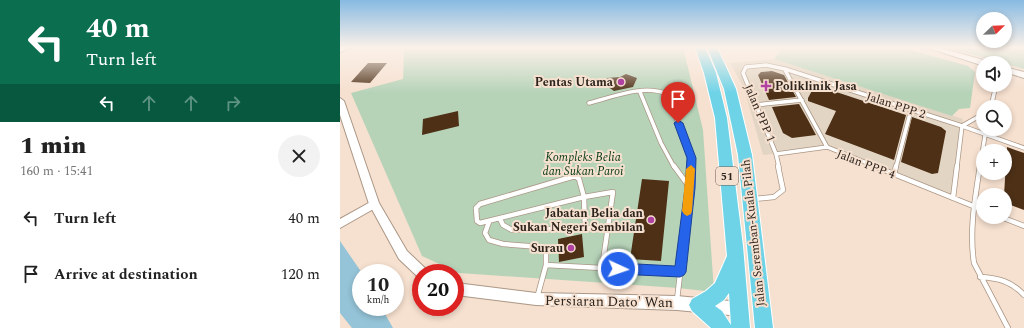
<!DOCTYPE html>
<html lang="en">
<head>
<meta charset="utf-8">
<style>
	body { margin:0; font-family:Spectral,serif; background:#f2f2f2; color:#222; height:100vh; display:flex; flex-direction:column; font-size:15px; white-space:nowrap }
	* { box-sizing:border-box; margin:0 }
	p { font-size:13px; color:#767676 }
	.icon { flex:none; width:22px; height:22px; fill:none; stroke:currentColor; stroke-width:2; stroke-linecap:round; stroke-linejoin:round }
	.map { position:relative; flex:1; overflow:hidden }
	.panel { display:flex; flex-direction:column; background:#fff; width:340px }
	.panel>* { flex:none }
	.top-card { background:#0b6e4f; color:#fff; overflow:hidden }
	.needle { width:26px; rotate:67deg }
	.controls { position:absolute; left:636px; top:12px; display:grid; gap:8px }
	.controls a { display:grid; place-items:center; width:36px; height:36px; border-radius:50%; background:#fff; box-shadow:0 2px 6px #0003; font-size:20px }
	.speed { position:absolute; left:12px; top:264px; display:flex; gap:8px; font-size:20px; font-weight:700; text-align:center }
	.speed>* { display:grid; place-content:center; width:52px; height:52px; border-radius:50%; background:#fff; box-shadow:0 2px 6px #0003; line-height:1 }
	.speed small { font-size:10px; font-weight:400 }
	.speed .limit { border:6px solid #d22; background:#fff; color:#111 }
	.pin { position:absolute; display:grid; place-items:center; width:34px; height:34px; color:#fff; margin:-41px -17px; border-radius:50% 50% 50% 0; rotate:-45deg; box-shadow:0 0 4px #0007 }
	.pin .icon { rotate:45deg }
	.me { position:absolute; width:44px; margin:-22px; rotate:93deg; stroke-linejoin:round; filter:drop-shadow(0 0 3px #0008) }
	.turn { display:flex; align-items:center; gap:14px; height:84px; padding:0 20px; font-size:18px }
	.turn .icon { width:52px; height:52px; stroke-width:2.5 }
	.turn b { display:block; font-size:28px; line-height:34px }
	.lanes { display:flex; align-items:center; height:38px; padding:0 20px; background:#0003; justify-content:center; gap:20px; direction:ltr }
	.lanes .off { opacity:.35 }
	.round { display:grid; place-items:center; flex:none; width:42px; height:42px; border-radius:21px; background:#f2f2f2 }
	.headline { display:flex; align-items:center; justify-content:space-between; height:68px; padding:0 20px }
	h1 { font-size:24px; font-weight:800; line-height:30px }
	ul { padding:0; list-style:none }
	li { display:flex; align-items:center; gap:12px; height:56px; padding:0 20px }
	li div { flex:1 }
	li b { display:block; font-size:15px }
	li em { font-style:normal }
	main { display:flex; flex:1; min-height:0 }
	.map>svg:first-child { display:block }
	.commercial { fill:#e3d5c3 }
	.green { fill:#b6d3b8 }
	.water { fill:#95c4d8 }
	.building { fill:#4d3016 }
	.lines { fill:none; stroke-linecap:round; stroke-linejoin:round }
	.service-far1-casing { stroke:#ab9786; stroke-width:5 }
	.service-casing { stroke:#ab9786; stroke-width:6 }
	.minor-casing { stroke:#ab9786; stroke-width:2 }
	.tertiary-casing { stroke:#ab9786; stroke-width:2 }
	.trunk-casing { stroke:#fff; stroke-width:2 }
	.service-far1 { stroke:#fff; stroke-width:3.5 }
	.service { stroke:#fff; stroke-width:4.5 }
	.minor { fill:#fff; fill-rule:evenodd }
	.tertiary { fill:#fff; fill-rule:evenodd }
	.trunk { fill:#6ed3e7; fill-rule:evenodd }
	.route { fill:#2563eb; stroke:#184099 }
	.slow { fill:#f59e0b }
	.poi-dot { fill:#b043a2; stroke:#f6e0cf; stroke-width:1.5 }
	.labels { text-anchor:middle; stroke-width:4; stroke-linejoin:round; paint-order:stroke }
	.shield { fill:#f6e0cf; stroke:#685c52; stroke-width:1 }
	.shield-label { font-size:11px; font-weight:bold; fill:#2b231c }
	.poi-label { font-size:12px; font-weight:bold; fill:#2b231c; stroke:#f6e0cf; text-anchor:end }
	.street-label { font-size:12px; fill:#2b231c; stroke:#f6e0cf }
	.park-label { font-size:12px; font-style:italic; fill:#00370f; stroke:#f6e0cf }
	.near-street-label { font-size:14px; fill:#2b231c; stroke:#f6e0cf }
</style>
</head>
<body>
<main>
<section class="panel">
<div class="top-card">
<div class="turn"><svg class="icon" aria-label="left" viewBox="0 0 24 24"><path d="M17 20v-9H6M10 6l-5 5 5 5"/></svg><div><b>40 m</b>Turn left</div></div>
<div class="lanes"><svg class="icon" aria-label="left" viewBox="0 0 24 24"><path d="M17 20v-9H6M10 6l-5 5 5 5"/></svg><svg class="icon off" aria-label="ahead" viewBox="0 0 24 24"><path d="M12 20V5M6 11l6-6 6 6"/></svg><svg class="icon off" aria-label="ahead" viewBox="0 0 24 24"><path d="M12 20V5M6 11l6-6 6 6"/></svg><svg class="icon off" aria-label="right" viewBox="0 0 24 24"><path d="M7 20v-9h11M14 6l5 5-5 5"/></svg></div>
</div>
<div class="headline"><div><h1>1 min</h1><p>160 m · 15:41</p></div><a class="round"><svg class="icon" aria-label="close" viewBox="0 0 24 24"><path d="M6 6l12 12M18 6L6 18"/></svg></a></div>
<ul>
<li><svg class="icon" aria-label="left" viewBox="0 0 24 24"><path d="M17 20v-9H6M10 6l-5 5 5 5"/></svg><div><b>Turn left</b></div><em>40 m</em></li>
<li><svg class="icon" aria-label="arrive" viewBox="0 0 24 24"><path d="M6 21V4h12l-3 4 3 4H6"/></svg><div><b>Arrive at destination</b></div><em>120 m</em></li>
</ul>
</section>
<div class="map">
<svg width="684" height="328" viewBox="0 0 684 328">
	<rect width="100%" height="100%" fill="#f6e0cf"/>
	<path class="commercial" d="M434,59l189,60 -10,79 -124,-50 -66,7 -19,-67 -14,-25z"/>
	<path class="green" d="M75,47h268l20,83 11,162 -36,-4 -219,-15 -37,-17 -71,-163 52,-14 1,-29z
		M443,47h117l68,19 7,6 -5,36 -11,1 -7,7 -178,-57z
		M605,47h79v22z"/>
	<path class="water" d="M0,241l22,32h-1v34h20l12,21h-41l-12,-15z"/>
	<path class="building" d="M28,63h19l-17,20 -19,-1z
		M432,71l12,4 12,22 -27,3 -11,-25 3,-3z
		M286,74l11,4 -4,9 -19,4 -7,-5v-8l13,-1z
		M475,85l91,30 -12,45 -69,-26 11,-23 -28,-10v-3z
		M459,104l9,16 8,15 -24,3 -9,-5 -11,-26z
		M118,111l1,15 -37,9 1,-16z
		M572,117l29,10 5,4 -8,42 -6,1 -31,-12z
		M667,147l17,6v57l-19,-7 -1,-8z
		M302,179l27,2 -8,80 -31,-2z
		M242,234l2,23 -25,5 -1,-23z"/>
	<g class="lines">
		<defs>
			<path id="service-far1" d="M445,70l42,77
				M300,92l21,51 13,24
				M249,103c24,-6 54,-19 78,-9l24,64v9
				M416,105l46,-5
				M651,107l5,-22
				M622,126l21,-12
				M436,154l51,-7 50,20
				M439,167l-3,-13 -33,-81 3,-6 20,-2 19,4 177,57 62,22
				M556,167l15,-57
				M617,167l5,-41
				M640,167l6,-38"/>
			<path id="service" d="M334,166l16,22
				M534,166l109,44
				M640,166c-5,32 -11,65 -6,97l34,65
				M554,175l2,-9
				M235,176l4,3 5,18 -104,26 -3,-2 -1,-13 4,-4z
				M244,197l1,31
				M244,197l29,-5 -11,76 78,3
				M613,198l4,-32
				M414,199l20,-2 9,-7 -5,-24
				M661,217l23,9
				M160,219l3,6 9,5 97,-2
				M149,222l-4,11 4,7 14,4 38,3 5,3v15
				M640,277c18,1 31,4 44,18
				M197,298l9,-33 56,3
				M337,300l13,-112 1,-22"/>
			<path id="minor" d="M3,47h9l-12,5v-4z
				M34,200l3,1 1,3 -1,3 -37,21v-9z"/>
			<path id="tertiary" d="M585,47h12l50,14 1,2 -7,2z
				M665,67l19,5v6l-19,-6z
				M0,98l4,3 35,102 28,48 19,18 2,4h-7v6l-3,-2 -19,-18 -30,-55 -29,-89z
				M115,281l9,3 72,9 141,3 63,6 5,2 2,5 -2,5 -5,2 -63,-6 -141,-5 -72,-9 -9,-3z"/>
			<path id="trunk" d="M355,47h10l11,26 11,45 16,128 7,82h-39l-19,-17 -3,-6 3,-6 14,-8 9,-8 12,-27 -12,-138 -11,-45zM389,293l2,32 -9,-14 -7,-5 9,-6z
				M367,47h10l19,42 16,66 21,173h-18l-17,-173 -14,-66z"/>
		</defs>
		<use href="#service-far1" class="service-far1-casing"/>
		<use href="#service" class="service-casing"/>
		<use href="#minor" class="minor-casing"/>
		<use href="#tertiary" class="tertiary-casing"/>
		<use href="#trunk" class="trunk-casing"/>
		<use href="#service-far1" class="service-far1"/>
		<use href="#service" class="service"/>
		<use href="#minor" class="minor"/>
		<use href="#tertiary" class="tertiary"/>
		<use href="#trunk" class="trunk"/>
	</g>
	<linearGradient id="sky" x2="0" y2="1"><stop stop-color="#87bae2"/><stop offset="0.51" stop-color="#fbf1e9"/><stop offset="1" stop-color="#fbf1e9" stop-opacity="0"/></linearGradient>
	<rect width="684" height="93" fill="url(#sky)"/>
	<path class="route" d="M338,120l5,3 13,35 -1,30 -9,84 -2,3 -4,2 -62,-3 -4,-2 -2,-3 2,-4 4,-2 57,3 10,-78 2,-30 -13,-35z"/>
	<path class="slow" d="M351,165l4,4 -3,42 -1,3 -4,2 -3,-2 -2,-3 4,-42z"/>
	<g class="poi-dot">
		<circle cx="281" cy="82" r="4"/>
		<path d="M424 80h4v4h4v4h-4v4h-4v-4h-4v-4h4z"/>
		<circle cx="311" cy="220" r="4"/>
		<circle cx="231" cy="248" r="4"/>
	</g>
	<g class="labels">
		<rect class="shield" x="376" y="167" width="22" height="18" rx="3"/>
		<g class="shield-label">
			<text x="387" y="180">51</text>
		</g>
		<g class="poi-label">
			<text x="273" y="86">Pentas Utama</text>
			<text x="435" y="90" text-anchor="start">Poliklinik Jasa</text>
			<text x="303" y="217">Jabatan Belia dan<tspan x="303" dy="14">Sukan Negeri Sembilan</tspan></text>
			<text x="223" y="252">Surau</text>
		</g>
		<g class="street-label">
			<text transform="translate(556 105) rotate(18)" y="4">Jalan PPP 2</text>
			<text transform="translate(420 113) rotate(67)" y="4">Jalan PPP 1</text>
			<text transform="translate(526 164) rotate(21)" y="4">Jalan PPP 4</text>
			<text transform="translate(413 233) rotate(-96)" y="4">Jalan Seremban-Kuala Pilah</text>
		</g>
		<g class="park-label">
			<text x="243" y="161">Kompleks Belia<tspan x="243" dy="14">dan Sukan Paroi</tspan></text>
		</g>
		<g class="near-street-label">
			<text transform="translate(269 301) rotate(1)" y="5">Persiaran Dato' Wan</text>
		</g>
	</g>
</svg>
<div class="controls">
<a><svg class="needle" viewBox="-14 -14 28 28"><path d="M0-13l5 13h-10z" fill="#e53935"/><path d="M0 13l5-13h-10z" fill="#767676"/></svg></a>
<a><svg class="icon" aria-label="sound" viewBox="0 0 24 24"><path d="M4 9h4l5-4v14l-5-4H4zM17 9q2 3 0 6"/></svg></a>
<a><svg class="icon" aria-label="search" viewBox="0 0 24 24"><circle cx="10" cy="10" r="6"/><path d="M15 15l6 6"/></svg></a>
<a>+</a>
<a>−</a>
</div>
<div class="speed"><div>10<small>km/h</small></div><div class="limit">20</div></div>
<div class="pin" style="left:338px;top:123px;background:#d93025"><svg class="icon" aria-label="arrive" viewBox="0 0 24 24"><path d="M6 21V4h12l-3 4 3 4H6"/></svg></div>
<svg class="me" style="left:278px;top:269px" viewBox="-20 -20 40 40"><circle r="17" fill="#2563eb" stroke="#fff" stroke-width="3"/><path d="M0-11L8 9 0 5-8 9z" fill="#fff"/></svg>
</div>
</main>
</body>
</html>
